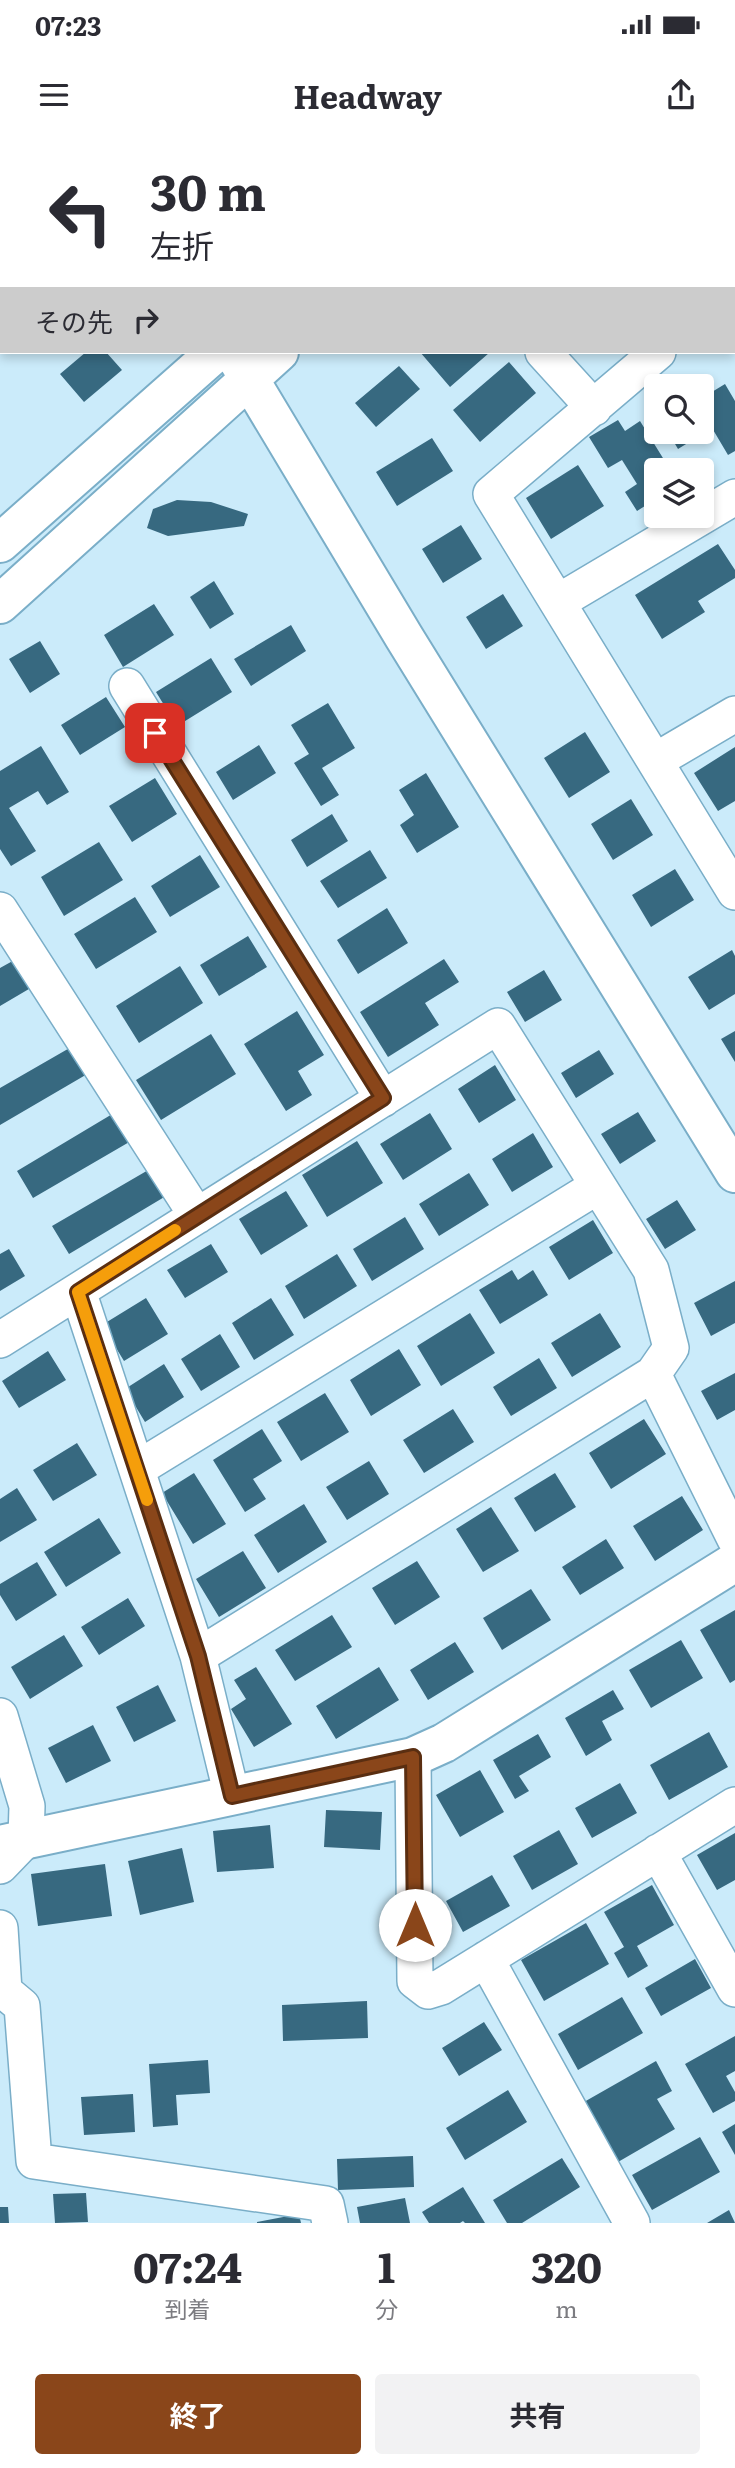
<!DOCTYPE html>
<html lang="ja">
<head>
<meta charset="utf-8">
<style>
	body { margin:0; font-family:Literata,"Noto Sans JP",serif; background:#f2f2f3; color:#2b2b33; height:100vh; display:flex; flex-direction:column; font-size:26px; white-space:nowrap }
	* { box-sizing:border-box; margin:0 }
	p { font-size:23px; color:#7c7c81 }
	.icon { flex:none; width:38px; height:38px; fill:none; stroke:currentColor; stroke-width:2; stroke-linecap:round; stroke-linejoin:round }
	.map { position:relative; height:2083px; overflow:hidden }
	.drawer { display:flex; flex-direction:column; background:#fff; flex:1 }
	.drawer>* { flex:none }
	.hud { position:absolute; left:0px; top:0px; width:735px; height:214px; box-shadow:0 4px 10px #0003; background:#fff; color:#2b2b33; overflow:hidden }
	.controls { position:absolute; left:644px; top:234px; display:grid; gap:14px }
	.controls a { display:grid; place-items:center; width:70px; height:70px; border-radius:7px; background:#fff; box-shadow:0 4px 10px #0003; font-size:35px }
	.pin { position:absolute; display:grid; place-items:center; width:60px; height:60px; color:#fff; margin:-30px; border-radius:14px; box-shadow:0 4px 10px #0006 }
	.me { position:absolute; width:77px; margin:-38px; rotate:0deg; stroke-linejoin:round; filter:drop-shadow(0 0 5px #0008) }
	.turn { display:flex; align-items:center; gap:24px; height:147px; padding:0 35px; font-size:32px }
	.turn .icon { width:91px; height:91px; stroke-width:2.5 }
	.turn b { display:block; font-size:49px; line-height:60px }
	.then { display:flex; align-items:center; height:66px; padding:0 35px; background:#0003; gap:14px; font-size:26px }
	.eta { display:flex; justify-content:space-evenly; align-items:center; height:119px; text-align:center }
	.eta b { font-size:42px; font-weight:700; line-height:49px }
	.cta { display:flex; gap:14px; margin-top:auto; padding:14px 35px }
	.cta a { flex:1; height:80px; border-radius:7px; background:#8a461a; color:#fff; font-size:28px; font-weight:700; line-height:80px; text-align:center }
	.cta a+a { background:#f2f2f3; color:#2b2b33 }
	.status { display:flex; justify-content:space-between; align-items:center; height:49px; padding:0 35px; background:#fff; direction:ltr }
	.status svg { height:19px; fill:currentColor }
	header { display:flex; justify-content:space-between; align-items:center; height:91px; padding:0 35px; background:#fff; font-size:32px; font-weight:700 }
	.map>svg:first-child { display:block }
	.building { fill:#376980 }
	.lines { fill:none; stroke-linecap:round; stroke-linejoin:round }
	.street-casing { stroke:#7aaec8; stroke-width:38 }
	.secondary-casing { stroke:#7aaec8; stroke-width:42 }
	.street { stroke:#fff; stroke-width:35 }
	.secondary { stroke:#fff; stroke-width:38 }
	.route-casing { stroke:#5a2e11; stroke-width:18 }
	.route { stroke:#8a461a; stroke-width:12 }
	.slow { stroke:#f59e0b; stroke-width:12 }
</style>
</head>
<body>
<div class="status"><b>07:23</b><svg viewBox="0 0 49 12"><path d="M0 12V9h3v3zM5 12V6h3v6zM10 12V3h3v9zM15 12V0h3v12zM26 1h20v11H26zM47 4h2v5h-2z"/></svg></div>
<header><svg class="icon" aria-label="menu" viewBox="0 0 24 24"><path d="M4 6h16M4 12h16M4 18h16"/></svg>Headway<svg class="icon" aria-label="share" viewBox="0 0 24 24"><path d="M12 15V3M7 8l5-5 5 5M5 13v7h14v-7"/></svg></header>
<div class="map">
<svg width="735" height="2083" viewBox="0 0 735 2083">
	<rect width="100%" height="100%" fill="#cbebfa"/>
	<path class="building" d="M86,212h20l16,18 -38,32 -24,-28z
		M420,212h68l1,1 -39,34z
		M509,222l27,31 -56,49 -27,-32z
		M399,226l21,23 -44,38 -21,-24z
		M725,244l10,17v50l-7,4 -16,-27 -34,21 -10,-17h34v-34z
		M618,280l7,11 15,-10 31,50h-15v28l-19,12 -12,-19 12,-8 -15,-24 -14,8 -19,-31z
		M432,298l21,33 -56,35 -21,-34z
		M578,325l26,41 -53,33 -25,-41z
		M177,360l34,2 37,12 -4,12 -76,10 -21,-8 6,-19z
		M461,385l21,34 -39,24 -21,-34z
		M718,404l17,26v8l-37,23 7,11 -43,27 -27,-44z
		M214,441l20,33 -24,15 -20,-32z
		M503,454l20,32 -37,23 -20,-32z
		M154,464l20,31 -51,32 -19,-32z
		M291,485l15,26 -55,35 -17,-27z
		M40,501l20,33 -30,19 -21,-34z
		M211,518l21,34 -55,34 -21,-34z
		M106,557l19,30 -45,28 -19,-30z
		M328,563l27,45 -33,20 17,27 -18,11 -27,-43 15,-9 -18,-29z
		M585,592l25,40 -41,26 -25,-40z
		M259,605l17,28 -43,27 -17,-28z
		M41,606l28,46 -22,13 -9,-14 -29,17 27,43 -25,15 -11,-17v-78z
		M735,607v54l-17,10 -24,-38z
		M426,633l33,54 -42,26 -17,-28 14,-10 -15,-25z
		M155,638l22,36 -45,28 -23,-36z
		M631,659l22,36 -40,25 -22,-36z
		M332,674l16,27 -41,26 -16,-27z
		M99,702l24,38 -59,36 -23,-39z
		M370,710l17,28 -49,30 -18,-27z
		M200,715l20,32 -50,30 -19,-31z
		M675,729l19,31 -43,27 -19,-32z
		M135,757l22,35 -61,37 -22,-35z
		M387,768l21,35 -50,31 -21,-34z
		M248,796l19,31 -48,29 -19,-31z
		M732,810l3,6v38l-26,16 -21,-33z
		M18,818l16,28 -34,20v-38z
		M444,819l15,23 -34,21 14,22 -51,32 -28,-45z
		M180,826l23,37 -64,40 -23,-37z
		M544,830l18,30 -37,22 -18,-30z
		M297,871l27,44 -26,16 14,24 -26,16 -42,-67z
		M735,891v31l-14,-23z
		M211,894l25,40 -75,46 -25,-40z
		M73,906l16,27 -89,52v-37z
		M599,910l15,24 -38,24 -15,-25z
		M495,925l21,35 -37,23 -21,-34z
		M638,972l18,29 -36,23 -19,-30z
		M114,973l17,28 -98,57 -16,-27z
		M430,973l22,36 -49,31 -23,-36z
		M533,993l20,34 -41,25 -20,-33z
		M357,1001l26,42 -56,34 -25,-42z
		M150,1029l16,27 -97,58 -17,-28z
		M469,1033l20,32 -50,31 -20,-32z
		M286,1051l22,35 -47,29 -22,-36z
		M677,1060l19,30 -31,19 -19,-30z
		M405,1077l19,32 -52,32 -19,-32z
		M593,1080l20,33 -44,27 -20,-33z
		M211,1104l17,28 -43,26 -18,-28z
		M9,1109l16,27 -25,15v-37z
		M337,1114l20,32 -53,33 -19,-33z
		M512,1130l6,10 15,-10 15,25 -48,29 -21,-34z
		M735,1141v42l-24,13 -17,-33z
		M146,1158l22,36 -44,27 -22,-36z
		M271,1158l23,37 -40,25 -22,-37z
		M470,1173l25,40 -54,33 -24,-40z
		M600,1173l21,34 -49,30 -21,-34z
		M220,1194l20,33 -39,24 -20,-32z
		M399,1209l22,36 -50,31 -21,-36z
		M48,1211l18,29 -47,28 -17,-27z
		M539,1218l18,30 -46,28 -18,-29z
		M164,1224l20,33 -39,25 -20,-33z
		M735,1233v37l-18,10 -16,-29z
		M325,1253l24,39 -48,29 -24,-39z
		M453,1269l21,33 -50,31 -21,-33z
		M644,1279l22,35 -55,35 -22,-36z
		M262,1289l20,32 -29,18 13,20 -21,13 -32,-52z
		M77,1303l20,32 -44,26 -20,-31z
		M369,1321l20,33 -42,26 -21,-33z
		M194,1333l32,51 -33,20 -31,-51z
		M555,1333l21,34 -41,25 -21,-34z
		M17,1348l20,32 -37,22v-43z
		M682,1356l21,34 -48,31 -22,-35z
		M304,1364l23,38 -49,31 -24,-38z
		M491,1367l28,44 -36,21 -27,-43z
		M99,1378l22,35 -55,34 -22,-35z
		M606,1399l18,29 -44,27 -18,-28z
		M243,1411l23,37 -47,29 -23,-38z
		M417,1421l23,36 -45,28 -23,-37z
		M37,1422l20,33 -41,26 -16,-26v-11z
		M531,1449l20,31 -49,30 -19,-32z
		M128,1458l17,28 -46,29 -18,-28z
		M735,1470v70l-5,3 -30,-53z
		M332,1475l20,32 -57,34 -20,-31z
		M64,1495l19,31 -53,33 -19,-32z
		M681,1500l22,38 -52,30 -22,-38z
		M455,1502l19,30 -46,28 -18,-30z
		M256,1527l36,57 -38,23 -23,-38 15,-10 -12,-19z
		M379,1527l20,33 -63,39 -20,-33z
		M158,1545l18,36 -42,21 -18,-35z
		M613,1550l11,19 -22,12 10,19 -26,16 -21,-38z
		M93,1585l18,36 -45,22 -18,-35z
		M709,1592l19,35 -59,33 -19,-35z
		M538,1594l13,23 -32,19 10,15 -14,8 -22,-39z
		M480,1630l24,42 -44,25 -24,-42z
		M620,1643l17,30 -45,25 -17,-30z
		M326,1670l56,2 -2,38 -56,-3z
		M270,1685l4,43 -57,4 -4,-41z
		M559,1690l19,34 -46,26 -19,-34z
		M735,1693v47l-18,10 -20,-35z
		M182,1708l12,54 -54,13 -12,-54z
		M105,1724l7,52 -74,10 -7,-52z
		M492,1735l18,31 -47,26 -17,-31z
		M652,1745l22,40 -37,21 11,20 -20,12 -14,-25 10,-6 -20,-35z
		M586,1783l23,41 -65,37 -23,-41z
		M695,1819l16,29 -50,28 -16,-28z
		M622,1857l21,36 -65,37 -20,-36z
		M367,1861l1,37 -85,3 -1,-36z
		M484,1882l18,28 -43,26 -17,-28z
		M735,1896v35l-9,5 9,16v9l-22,12 -28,-49z
		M208,1920l2,33 -34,2 2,30 -25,2 -4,-63z
		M656,1921l16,30 -15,8 18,30 -57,33 -34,-60z
		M508,1950l19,32 -62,38 -19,-32z
		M133,1954l2,38 -51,3 -3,-38z
		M735,1984v31l-13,-23z
		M700,1997l20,35 -68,38 -20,-35z
		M413,2016l1,31 -76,3 -1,-31z
		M562,2018l18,29 -58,36h-15l-14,-23z
		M463,2047l22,36h-20l-2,-2 -3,2h-31l-7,-11z
		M86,2053l2,29 -33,1 -2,-29z
		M405,2058l5,25h-50l-3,-16z
		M0,2067h8l1,16h-9z
		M729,2070l6,13h-28z
		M299,2074l2,9h-44v-1z"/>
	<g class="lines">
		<defs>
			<path id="street" d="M627,2l1,-2
				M0,90h2
				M733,144l2,-1
				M543,212l51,56
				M658,212l-167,142 244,398
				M558,462l177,-105
				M127,546l256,413
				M655,621l80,-47
				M0,770l197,306
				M78,1151l120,365 34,140
				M0,1200l498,-314 153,244 20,78 -18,26 82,165
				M137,1329l461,-283
				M198,1516l455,-282
				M0,1576l27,90 -1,33 -26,27
				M413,1617l2,224 13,10 13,-4 294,-182
				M658,1712l77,137
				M0,1788l4,63 18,15 12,155 292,43 4,19
				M486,1819l146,264"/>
			<path id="secondary" d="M130,0v2
				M456,2l3,-2
				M529,2l2,-2
				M233,212l171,285 331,536
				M0,403l216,-191
				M0,464l279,-252
				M0,1705l413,-88 31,-14 291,-181"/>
		</defs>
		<use href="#street" class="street-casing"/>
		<use href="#secondary" class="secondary-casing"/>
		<use href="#street" class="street"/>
		<use href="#secondary" class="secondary"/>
	</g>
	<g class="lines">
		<defs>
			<path id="route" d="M155,593l228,365 -305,194 120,364 34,140 181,-39 2,168"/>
		</defs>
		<use href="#route" class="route-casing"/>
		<use href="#route" class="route"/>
		<path class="slow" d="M147,1360l-69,-208 97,-62"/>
	</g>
</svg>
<div class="controls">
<a><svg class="icon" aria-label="search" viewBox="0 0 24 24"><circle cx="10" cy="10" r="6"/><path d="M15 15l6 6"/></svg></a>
<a><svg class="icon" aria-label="layers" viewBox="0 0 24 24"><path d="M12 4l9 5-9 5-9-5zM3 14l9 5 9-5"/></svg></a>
</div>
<div class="pin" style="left:155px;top:593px;background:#d93025"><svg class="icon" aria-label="arrive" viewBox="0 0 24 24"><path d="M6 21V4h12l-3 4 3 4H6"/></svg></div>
<svg class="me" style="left:415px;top:1785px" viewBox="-20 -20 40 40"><circle r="19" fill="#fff"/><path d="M0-13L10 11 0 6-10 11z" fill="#8a461a"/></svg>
<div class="hud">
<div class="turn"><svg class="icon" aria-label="left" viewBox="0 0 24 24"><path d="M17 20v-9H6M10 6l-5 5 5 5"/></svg><div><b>30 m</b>左折</div></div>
<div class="then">その先<svg class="icon" aria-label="right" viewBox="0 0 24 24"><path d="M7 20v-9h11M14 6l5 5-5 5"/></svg></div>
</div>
</div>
<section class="drawer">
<div class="eta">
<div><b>07:24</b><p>到着</p></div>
<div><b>1</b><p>分</p></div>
<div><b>320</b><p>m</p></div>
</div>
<div class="cta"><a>終了</a><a>共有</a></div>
</section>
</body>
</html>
